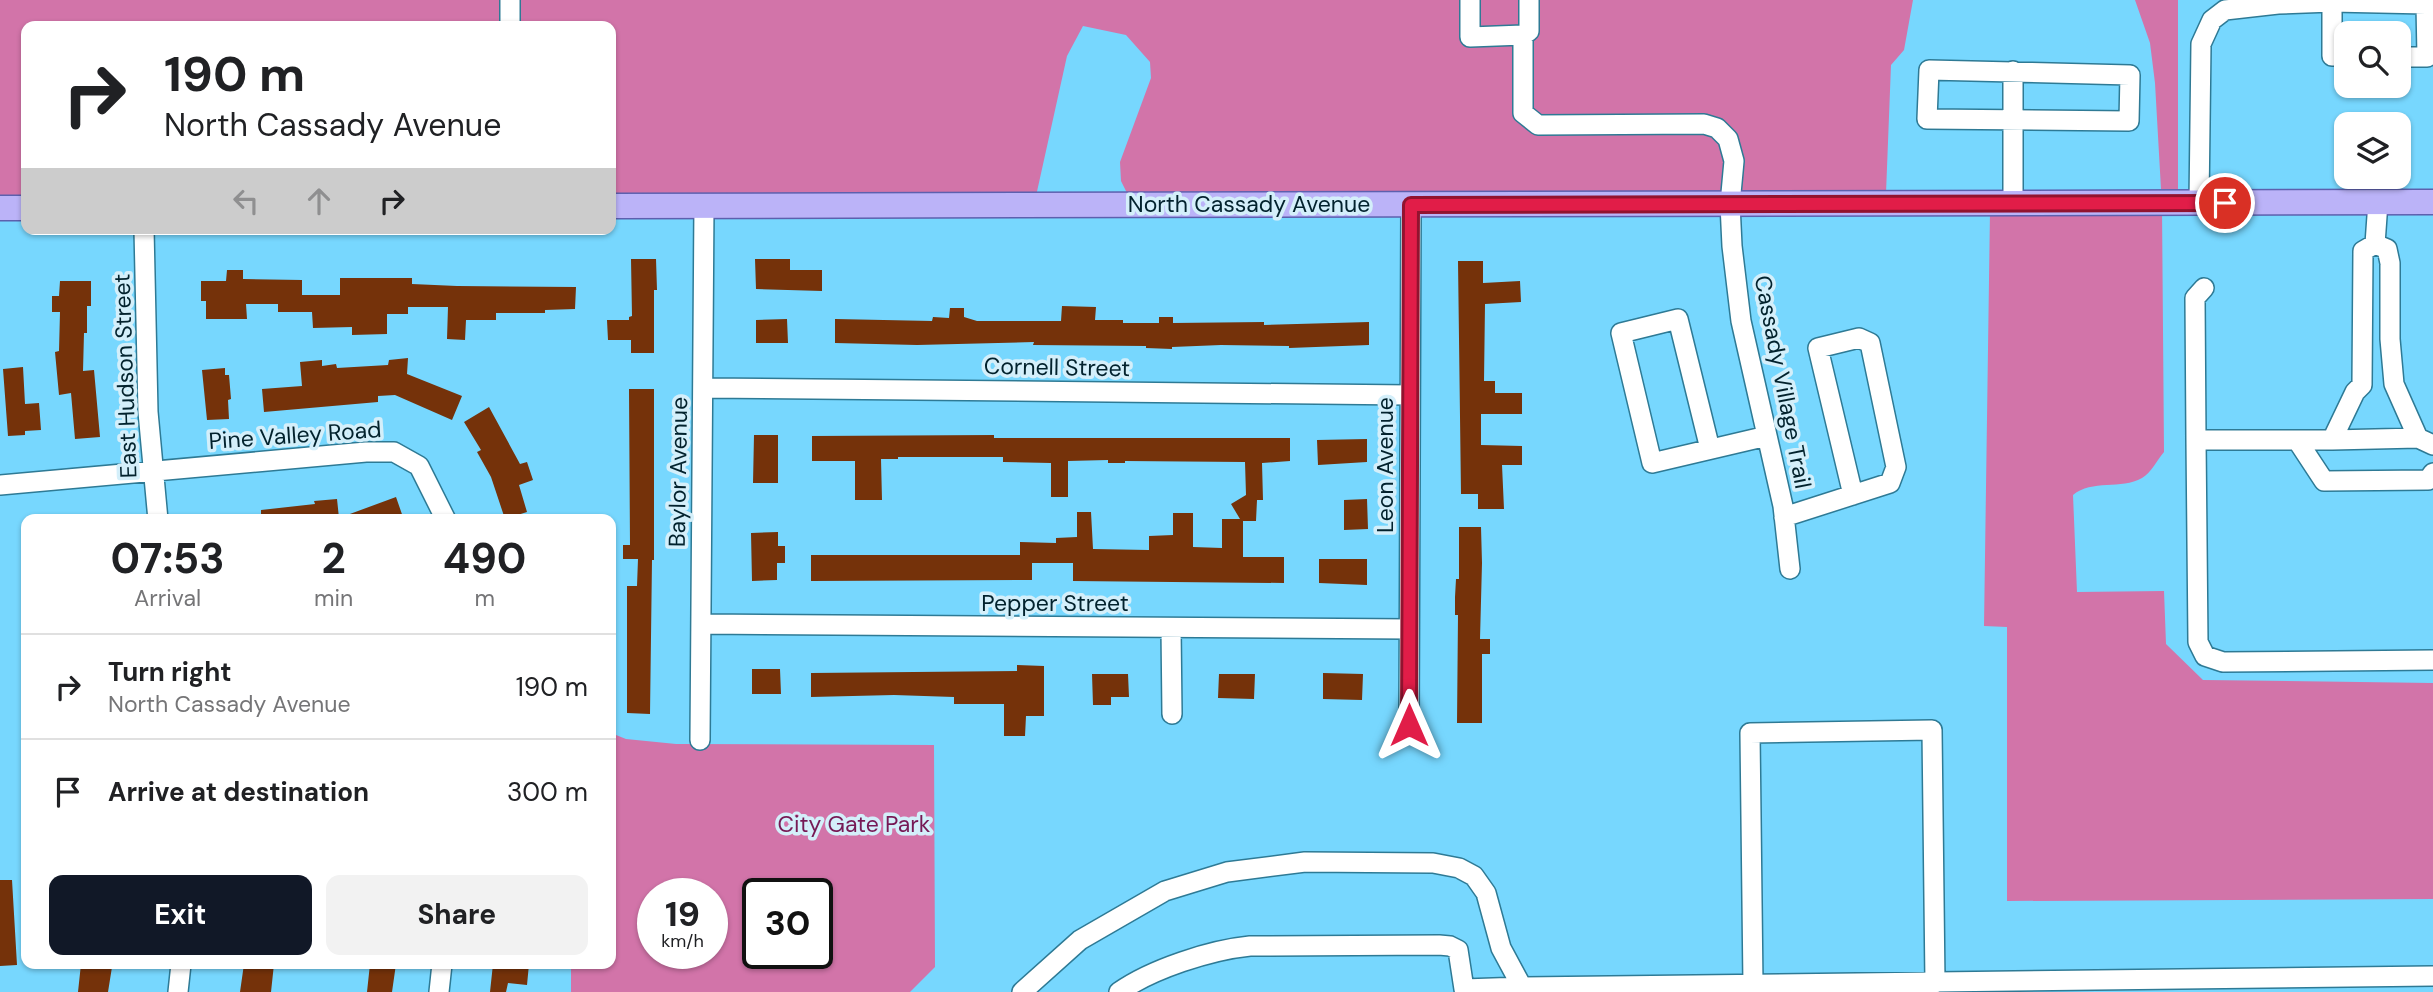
<!DOCTYPE html>
<html lang="en">
<head>
<meta charset="utf-8">
<style>
	body { margin:0; font-family:"DM Sans",sans-serif; background:#f2f2f2; color:#202124; height:100vh; display:flex; flex-direction:column; font-size:26px; white-space:nowrap }
	* { box-sizing:border-box; margin:0 }
	p { font-size:23px; color:#757577 }
	.icon { flex:none; width:38px; height:38px; fill:none; stroke:currentColor; stroke-width:2; stroke-linecap:round; stroke-linejoin:round }
	.map { position:relative; flex:1; overflow:hidden }
	.side { position:absolute; left:21px; top:514px; width:595px; height:455px; display:flex; flex-direction:column; background:#fff; border-radius:14px; box-shadow:0 2px 5px #0004 }
	.side>* { flex:none }
	.top-card { position:absolute; left:21px; top:21px; width:595px; height:214px; border-radius:14px; box-shadow:0 2px 5px #0004; background:#fff; color:#202124; overflow:hidden }
	.controls { position:absolute; left:2334px; top:21px; display:grid; gap:14px }
	.controls a { display:grid; place-items:center; width:77px; height:77px; border-radius:14px; background:#fff; box-shadow:0 2px 5px #0004; font-size:35px }
	.speed { position:absolute; left:637px; top:878px; display:flex; gap:14px; font-size:35px; font-weight:700; text-align:center }
	.speed>* { display:grid; place-content:center; width:91px; height:91px; border-radius:50%; background:#fff; box-shadow:0 2px 5px #0004; line-height:1 }
	.speed small { font-size:18px; font-weight:400 }
	.speed .limit { border:4px solid #111; border-radius:10px; background:#fff; color:#111 }
	.pin { position:absolute; display:grid; place-items:center; width:60px; height:60px; color:#fff; margin:-30px; border:4px solid #fff; border-radius:50%; box-shadow:0 2px 7px #0007 }
	.me { position:absolute; width:77px; margin:-38px; rotate:0deg; stroke-linejoin:round; filter:drop-shadow(0 0 5px #0008) }
	.turn { display:flex; align-items:center; gap:24px; height:147px; padding:0 28px; font-size:32px }
	.turn .icon { width:91px; height:91px; stroke-width:2.5 }
	.turn b { display:block; font-size:49px; line-height:60px }
	.lanes { display:flex; align-items:center; height:66px; padding:0 28px; background:#0003; justify-content:center; gap:35px; direction:ltr }
	.lanes .off { opacity:.35 }
	.eta { display:flex; justify-content:space-evenly; align-items:center; height:119px; text-align:center }
	.eta b { font-size:42px; font-weight:700; line-height:49px }
	.button { display:flex; gap:14px; margin-top:auto; padding:14px 28px }
	.button a { flex:1; height:80px; border-radius:14px; background:#111827; color:#fff; font-size:28px; font-weight:700; line-height:80px; text-align:center }
	.button a+a { background:#f2f2f2; color:#202124 }
	ul { padding:0; list-style:none }
	li { display:flex; align-items:center; gap:21px; height:105px; padding:0 28px; border-top:2px solid #e0e0e0 }
	li div { flex:1 }
	li b { display:block; font-size:26px }
	li em { font-style:normal }
	.map>svg:first-child { display:block }
	.green { fill:#d274a9; fill-rule:evenodd }
	.building { fill:#75320a }
	.lines { fill:none; stroke-linecap:round; stroke-linejoin:round }
	.minor-casing { stroke:#2e7a95; stroke-width:22 }
	.major-casing { stroke:#5d60ae; stroke-width:27 }
	.minor { stroke:#fff; stroke-width:19 }
	.major { stroke:#bbb3f8; stroke-width:24 }
	.route-casing { stroke:#92132f; stroke-width:18 }
	.route { stroke:#e11d48; stroke-width:12 }
	.labels { text-anchor:middle; stroke-width:7; stroke-linejoin:round; paint-order:stroke }
	.street-label { font-size:23px; fill:#02222d; stroke:#d4effa }
	.park-label { font-size:23px; fill:#761955; stroke:#d4effa }
</style>
</head>
<body>
<div class="map">
<svg width="2433" height="992" viewBox="0 0 2433 992">
	<rect width="100%" height="100%" fill="#77d7fe"/>
	<path class="green" d="M0,0h1913l-9,50 -13,15 -5,128 -758,2 -7,-14 -1,-19 31,-84 -1,-16 -24,-27 -43,-9 -16,30 -31,140 -425,2v-172h-585v172h-26z
		M2135,0h43v190l-17,-1 -6,-106 -5,-40z
		M2162,208l2,244c-7,8 -13,21 -22,26 -21,12 -50,1 -69,17l4,97 87,-1 2,53 37,36 230,3v216l-426,2v-274l-23,-1 6,-415z
		M611,733l15,6 50,5 258,1 1,222 -25,25h-339v-28h40zM653,894h59v60h-59zM758,894h59v60h-59z"/>
	<path class="building" d="M631,259h25l1,31h-3v63h-23v-13h-23l-1,-20h22v-3l3,-1z
		M755,259h35v11h32v21l-66,-2z
		M1458,261h25v22l37,-2 1,21 -36,2 -1,77h11v12h27v21h-41v31l41,1v19h-20l2,44h-26v-15h-17z
		M227,270h16v9l59,1v15h38v-17h72v6l45,2 119,1 -1,22 -30,1v3h-49v7h-30l-1,20 -18,-1 1,-32h-40v7h-21v20l-35,1v-8l-39,1 -1,-16h-34v-8h-32l1,15h-41v-18h-5v-20h25z
		M60,281h31v25h-4v27h-3l-1,38 11,-1 6,67 -25,2 -4,-46 -12,2 -4,-43 4,-1 1,-39h-8v-16h7z
		M1062,306l34,1 -1,13h28v3h36v-6h14v6l91,-1v3l105,-3v23l-80,3v-2l-68,-1 -49,2v2l-26,-1v-2l-113,-1 1,-3 -117,3 -82,-2v-24l97,2 1,-4 16,1 1,-10h14v9l13,4h84z
		M787,319l1,24h-32v-23z
		M408,358l-1,16 55,22 -10,24 -57,-25 -17,1v6l-114,10 -2,-23 40,-3 -2,-24 22,-2v6l14,-2 1,4 51,-3 1,-5z
		M23,367l2,37 14,-1 2,27 -16,1v4l-17,1 -5,-67z
		M225,368v7h4l2,24 -3,1 1,19 -22,1 -5,-50z
		M629,389h25v171h-2l-2,154 -23,-1v-127h10l1,-27h-15v-14h7z
		M489,407l31,57 7,-2 6,18 -14,5 8,27 -22,7 -14,-42 -14,-25 4,-2 -17,-28z
		M754,435h24v48h-25z
		M994,435v3h296v23l-28,2 1,37h-6l-1,21h-13v36h41v26l-211,-2v-18h-41v17l-221,1v-26h209v-13l36,1v-5l21,-1v-25h14l2,37 56,1v-14l24,-1v-22h20v34l29,1v-29h18l-9,-15 15,-9 -1,-33 -120,-1v2h-17v-3l-40,1v36h-17v-34l-48,-1v-5h-105v2h-17l1,41h-27v-39h-43v-25z
		M1367,439v23l-49,3 -1,-25z
		M396,497l8,23h-143v-10l54,-6 -1,-3 23,-2 2,19z
		M1367,499l1,30 -24,1v-30z
		M1459,527h22l1,36 -2,76h10v15h-8v69h-25l1,-108h-3v-18l1,-18h3z
		M778,532v14h7v17h-8v17l-25,1 -1,-48z
		M1319,559h48v26l-48,-2z
		M1017,665l27,1v50h-18l-1,20h-21v-32h-50v-7l-60,-2 -83,2v-24l206,-2z
		M752,669h28l1,25h-29z
		M1323,673l40,1 -1,26 -39,-1z
		M1092,674h36l1,23h-18v8h-18z
		M1219,674h36l-1,25 -36,-1z
		M0,880h12l5,85 -17,1z
		M81,964l31,3 -4,25h-30z
		M244,964h30l-3,28h-31z
		M370,964h26l-4,28h-25z
		M493,964h36l-2,21 -19,-2 -2,9h-16z"/>
	<g class="lines">
		<defs>
			<path id="minor" d="M1470,0v37l53,-2
				M1529,0v31l-6,4v78l15,12 166,-1 13,4 11,11 6,22 -4,43 2,42 9,75 42,185 7,63
				M2332,2v54h15
				M510,26v-26
				M1929,70l201,5 -1,46 -202,-2z
				M2013,71v133
				M2378,202l-3,42 12,5 3,14v76l4,45 24,54 15,7
				M2199,203l2,-159 11,-24 13,-10 53,-6 54,-2 94,2 1,53h-28
				M144,229l4,183 10,108
				M2375,244l-12,7 -1,134 -7,7 -23,48h-136l2,202 7,14 18,6 210,-2
				M704,388l706,7
				M2196,440l-1,-142 9,-10
				M2297,440l27,41 104,-1 5,-7
				M2332,440l86,-2
				M1710,449l-32,-130 -57,14 31,130 115,-27
				M0,485l366,-33h28l25,14 27,54
				M1784,517l106,-34 6,-16 -26,-124 -11,-5 -41,10 35,147
				M701,624l708,5
				M1171,628l1,86
				M1409,725l2,-520
				M700,740l4,-535
				M1753,985l-3,-252 182,-3 3,253
				M178,992l3,-28
				M439,992l3,-28
				M1022,992l58,-52 85,-49 62,-19 78,-10 128,1 26,5 15,8 12,17 15,55 21,39 911,-11
				M1119,992c33,-23 91,-42 131,-46l189,-1 11,1 8,4 6,39 58,-2v5"/>
			<path id="major" d="M611,206l1822,-4
				M0,208h26"/>
		</defs>
		<use href="#minor" class="minor-casing"/>
		<use href="#major" class="major-casing"/>
		<use href="#minor" class="minor"/>
		<use href="#major" class="major"/>
	</g>
	<g class="lines">
		<defs>
			<path id="route" d="M1409,725l2,-520 814,-2"/>
		</defs>
		<use href="#route" class="route-casing"/>
		<use href="#route" class="route"/>
	</g>
	<g class="labels">
		<g class="street-label">
			<text x="1249" y="212">North Cassady Avenue</text>
			<text transform="translate(1057 367) rotate(1)" y="8">Cornell Street</text>
			<text transform="translate(125 376) rotate(-92)" y="8">East Hudson Street</text>
			<text transform="translate(1783 382) rotate(79)" y="8">Cassady Village Trail</text>
			<text transform="translate(295 435) rotate(-4)" y="8">Pine Valley Road</text>
			<text transform="translate(1385 465) rotate(-90)" y="8">Leon Avenue</text>
			<text transform="translate(678 472) rotate(-89)" y="8">Baylor Avenue</text>
			<text x="1055" y="611">Pepper Street</text>
		</g>
		<g class="park-label">
			<text x="854" y="832">City Gate Park</text>
		</g>
	</g>
</svg>
<div class="controls">
<a><svg class="icon" aria-label="search" viewBox="0 0 24 24"><circle cx="10" cy="10" r="6"/><path d="M15 15l6 6"/></svg></a>
<a><svg class="icon" aria-label="layers" viewBox="0 0 24 24"><path d="M12 4l9 5-9 5-9-5zM3 14l9 5 9-5"/></svg></a>
</div>
<div class="speed"><div>19<small>km/h</small></div><div class="limit">30</div></div>
<div class="pin" style="left:2225px;top:203px;background:#d93025"><svg class="icon" aria-label="arrive" viewBox="0 0 24 24"><path d="M6 21V4h12l-3 4 3 4H6"/></svg></div>
<svg class="me" style="left:1409px;top:725px" viewBox="-20 -20 40 40"><path d="M0-17L14 15 0 8-14 15z" fill="#e11d48" stroke="#fff" stroke-width="4"/></svg>
<div class="top-card">
<div class="turn"><svg class="icon" aria-label="right" viewBox="0 0 24 24"><path d="M7 20v-9h11M14 6l5 5-5 5"/></svg><div><b>190 m</b>North Cassady Avenue</div></div>
<div class="lanes"><svg class="icon off" aria-label="left" viewBox="0 0 24 24"><path d="M17 20v-9H6M10 6l-5 5 5 5"/></svg><svg class="icon off" aria-label="ahead" viewBox="0 0 24 24"><path d="M12 20V5M6 11l6-6 6 6"/></svg><svg class="icon" aria-label="right" viewBox="0 0 24 24"><path d="M7 20v-9h11M14 6l5 5-5 5"/></svg></div>
</div>
<section class="side">
<div class="eta">
<div><b>07:53</b><p>Arrival</p></div>
<div><b>2</b><p>min</p></div>
<div><b>490</b><p>m</p></div>
</div>
<ul>
<li><svg class="icon" aria-label="right" viewBox="0 0 24 24"><path d="M7 20v-9h11M14 6l5 5-5 5"/></svg><div><b>Turn right</b><p>North Cassady Avenue</p></div><em>190 m</em></li>
<li><svg class="icon" aria-label="arrive" viewBox="0 0 24 24"><path d="M6 21V4h12l-3 4 3 4H6"/></svg><div><b>Arrive at destination</b></div><em>300 m</em></li>
</ul>
<div class="button"><a>Exit</a><a>Share</a></div>
</section>
</div>
</body>
</html>
